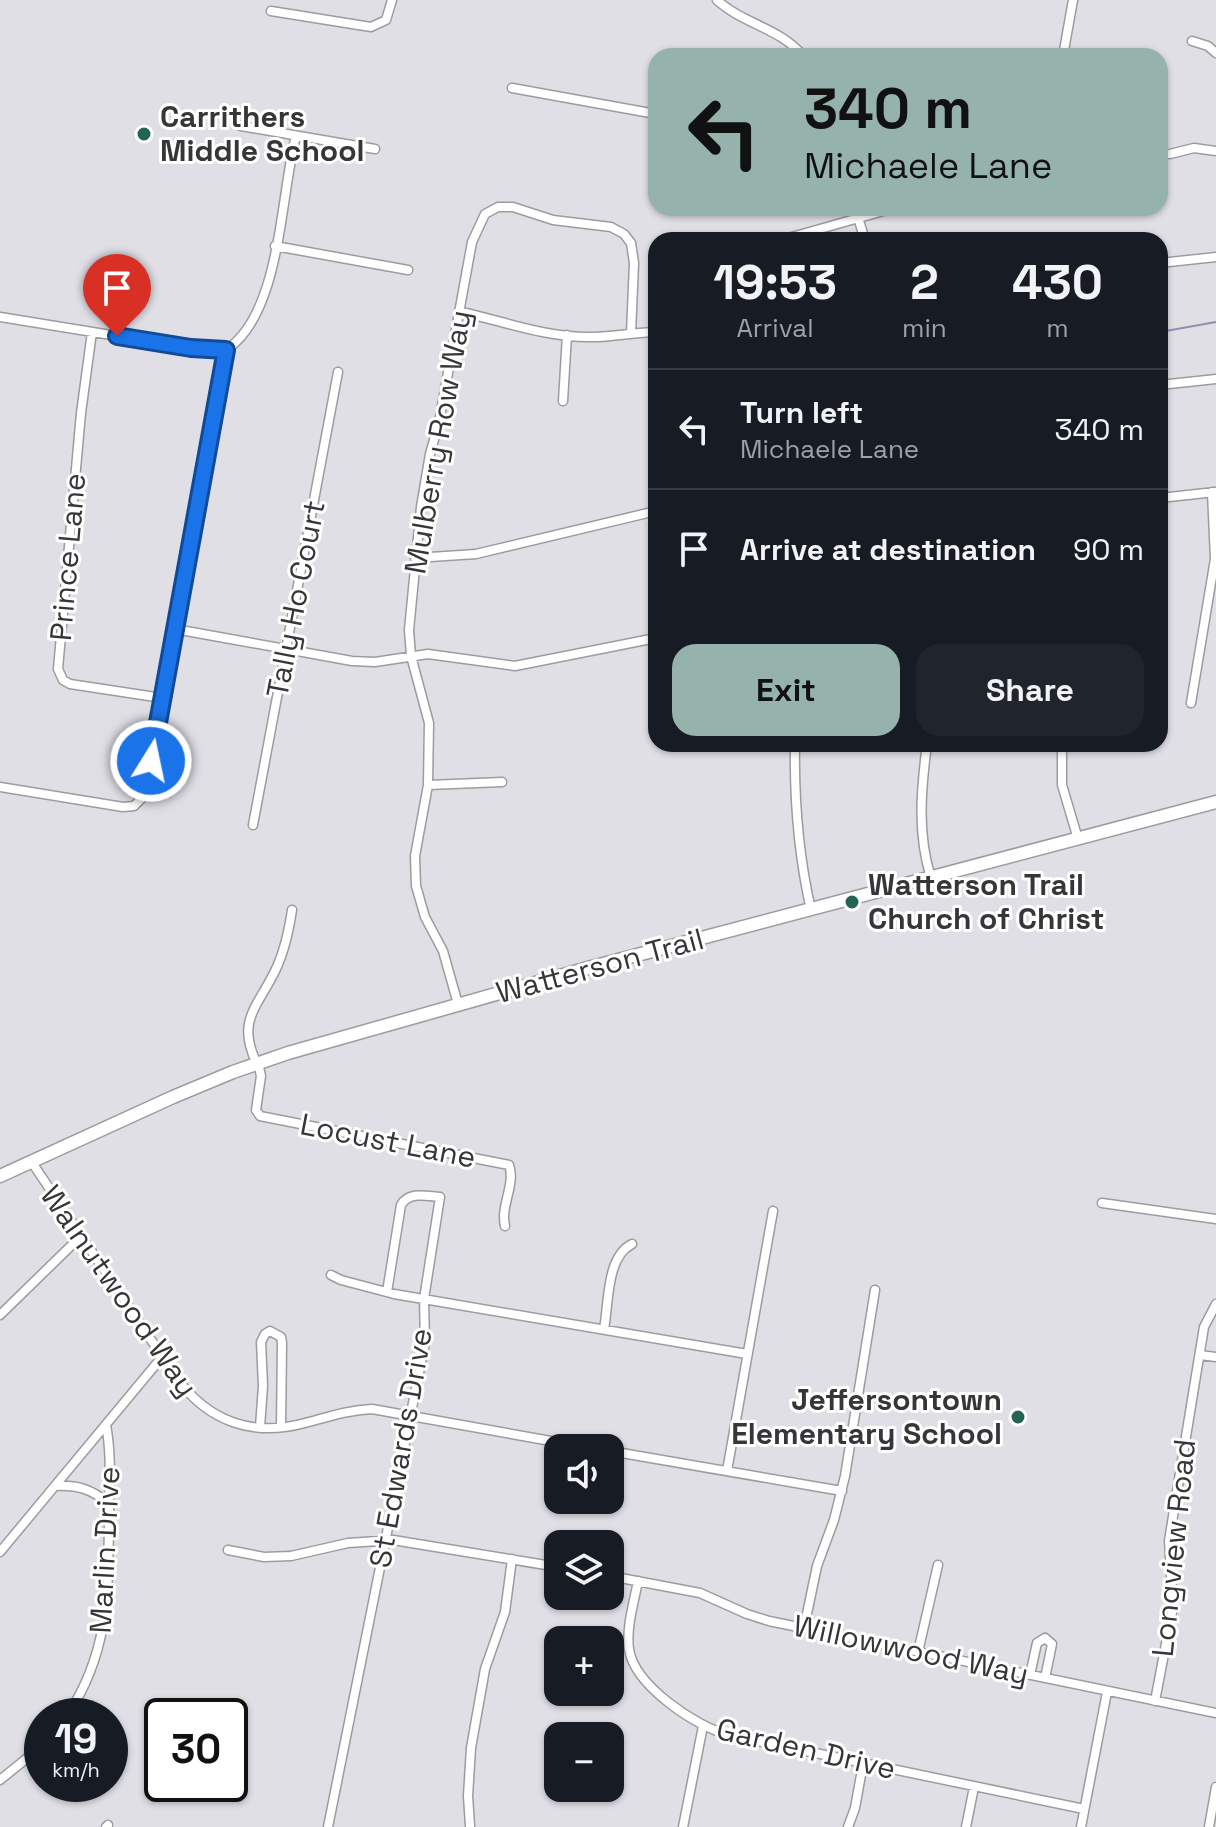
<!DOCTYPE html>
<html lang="en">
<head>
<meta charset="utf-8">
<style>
	body { margin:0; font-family:"Space Grotesk",sans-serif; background:#20242c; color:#f1f3f6; height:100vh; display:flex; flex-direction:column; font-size:30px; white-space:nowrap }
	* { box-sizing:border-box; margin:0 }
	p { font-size:26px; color:#9ea1a6 }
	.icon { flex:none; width:44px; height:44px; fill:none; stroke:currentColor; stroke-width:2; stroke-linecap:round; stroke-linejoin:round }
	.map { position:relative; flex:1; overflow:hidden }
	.drawer { position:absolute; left:648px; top:232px; width:520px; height:520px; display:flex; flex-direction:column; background:#171b24; border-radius:24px; box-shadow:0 2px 6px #0004 }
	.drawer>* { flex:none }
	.banner { position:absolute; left:648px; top:48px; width:520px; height:168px; border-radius:24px; box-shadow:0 2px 6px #0004; background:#95b3ac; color:#111; overflow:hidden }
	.fabs { position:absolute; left:544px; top:1434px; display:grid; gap:16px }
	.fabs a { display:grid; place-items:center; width:80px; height:80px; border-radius:16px; background:#171b24; box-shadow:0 2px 6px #0004; font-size:40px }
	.speed { position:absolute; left:24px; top:1698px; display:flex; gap:16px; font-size:40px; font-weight:700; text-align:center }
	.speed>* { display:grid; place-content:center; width:104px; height:104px; border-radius:50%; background:#171b24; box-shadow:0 2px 6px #0004; line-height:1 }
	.speed small { font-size:20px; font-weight:400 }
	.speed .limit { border:4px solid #111; border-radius:12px; background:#fff; color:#111 }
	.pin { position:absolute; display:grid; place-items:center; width:68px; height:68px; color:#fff; margin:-82px -34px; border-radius:50% 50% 50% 0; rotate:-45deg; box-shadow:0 0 8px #0007 }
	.pin .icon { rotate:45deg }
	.me { position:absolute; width:88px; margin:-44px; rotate:10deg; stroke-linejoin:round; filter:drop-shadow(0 0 6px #0008) }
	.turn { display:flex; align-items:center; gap:28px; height:168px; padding:0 24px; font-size:36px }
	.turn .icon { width:104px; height:104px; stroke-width:2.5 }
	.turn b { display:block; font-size:56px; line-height:68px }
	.eta { display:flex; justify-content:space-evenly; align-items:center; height:136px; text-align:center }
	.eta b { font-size:48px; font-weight:800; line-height:56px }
	.action { display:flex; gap:16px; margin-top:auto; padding:16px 24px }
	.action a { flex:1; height:92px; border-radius:24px; background:#95b3ac; color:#111; font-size:32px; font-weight:800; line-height:92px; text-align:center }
	.action a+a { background:#20242c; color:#f1f3f6 }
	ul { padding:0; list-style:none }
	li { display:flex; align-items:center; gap:24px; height:120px; padding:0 24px; border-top:2px solid #363941 }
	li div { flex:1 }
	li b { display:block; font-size:30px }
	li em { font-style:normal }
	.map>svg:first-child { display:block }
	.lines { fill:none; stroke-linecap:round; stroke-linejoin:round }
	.stream { stroke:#928cb6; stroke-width:2 }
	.minor-casing { stroke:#9c9ba1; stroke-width:11 }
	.secondary-casing { stroke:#9c9ba1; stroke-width:15 }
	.minor { stroke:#fff; stroke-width:8 }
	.secondary { stroke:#fff; stroke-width:12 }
	.route-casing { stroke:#114b97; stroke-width:20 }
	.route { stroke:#1a73e8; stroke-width:14 }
	.poi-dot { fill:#256452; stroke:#fff; stroke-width:3 }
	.labels { text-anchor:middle; stroke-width:6; stroke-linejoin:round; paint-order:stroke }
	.poi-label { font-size:30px; font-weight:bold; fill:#363538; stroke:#fff; text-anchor:start }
	.street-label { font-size:30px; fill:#363538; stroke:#fff }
</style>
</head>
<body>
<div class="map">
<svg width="1216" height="1827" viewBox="0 0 1216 1827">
	<rect width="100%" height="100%" fill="#e0dfe6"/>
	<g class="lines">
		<path class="stream" d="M1160,332l56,-10"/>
		<defs>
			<path id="minor" d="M717,0c26,24 63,28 86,56
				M271,11l100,16 15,-7 6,-20
				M1192,41l16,5 8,7
				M1063,56l10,-56
				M512,88l144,26
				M241,126l134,23
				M1170,154l24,-6 22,3
				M855,208l10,32
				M781,240l113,-32
				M275,246l133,24
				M1160,263l56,-6
				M461,312c42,9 83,25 127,25 23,1 45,-5 68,-5
				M0,317l191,31 35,2
				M92,332l-11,81 -23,256 5,11 7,4 92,14
				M1160,385l56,-6
				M563,401l4,-66
				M1160,498l55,-6
				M415,558l61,-4 180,-43
				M175,629l177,32 23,1 53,-8 87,12 141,-28
				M1191,703l24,-144 -3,-67
				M795,744c-1,58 3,109 16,166
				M927,744c-6,46 -10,89 4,134
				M1062,744v41l16,54
				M428,785l74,-3
				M0,787l123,20 11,-1 9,-9 83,-447c55,-36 54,-153 70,-214
				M253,825l85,-453
				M458,1004l-15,-53 -18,-34 -9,-31 -1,-30 13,-71 1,-62 -18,-67 -2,-26 12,-123 9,-53 9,-32 33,-180 13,-28 13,-7h15l40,13 58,7 13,7 7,9 3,20 -3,70
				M258,1063l3,13 -5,34 4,6 249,49c7,19 -9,41 -4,61
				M257,1064c-21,-43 0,-56 18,-93 9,-18 14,-41 17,-61
				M31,1161l147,219c32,42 75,57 127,43 23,-6 43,-13 67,-14l218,39
				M1102,1203l114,16
				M331,1275l10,5 53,14 353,60
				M0,1315l80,-78
				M604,1329c5,-26 2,-72 28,-85
				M1200,1355l16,2
				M260,1427l3,-41 -2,-44 4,-8 5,-3 11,6 1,6 -1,84
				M610,1451l232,40
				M727,1471l46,-260
				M55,1486c23,-1 37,3 54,18
				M228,1550l36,7 27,-1 57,-13 45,-3 165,27
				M0,1552l162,-195
				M610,1576l90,17 47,21 22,7 447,92
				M638,1581c-4,21 -12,47 -9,68 5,36 67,78 100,86l355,74
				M804,1628l13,-62 17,-46 11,-44 30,-186
				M918,1652l20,-87
				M1030,1675l7,-32 8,-5 7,6 -7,34
				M1155,1701l18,-94 -4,-66 10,-62 25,-152 12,-23
				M67,1716c43,-65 41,-124 42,-200 0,-31 3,-60 -3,-91
				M0,1780l42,-34
				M470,1826l-2,-30 3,-48 14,-79 20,-57 7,-53
				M106,1827l2,-2
				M328,1827l97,-484 -1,-44 16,-102c-14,-1 -31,-6 -39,8l-14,87
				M683,1827l20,-101
				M848,1827l7,-19 8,-44
				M966,1827l8,-40
				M1081,1827l26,-135
				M1209,1827l7,-40"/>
			<path id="secondary" d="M0,1176l173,-79 60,-25 55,-19 300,-85 628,-166"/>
		</defs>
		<use href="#minor" class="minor-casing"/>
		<use href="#secondary" class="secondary-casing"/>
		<use href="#minor" class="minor"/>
		<use href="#secondary" class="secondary"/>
	</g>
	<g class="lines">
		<defs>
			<path id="route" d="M117,336l74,12 35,2 -75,411"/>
		</defs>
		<use href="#route" class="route-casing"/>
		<use href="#route" class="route"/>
	</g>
	<g class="poi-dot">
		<circle cx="144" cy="134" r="8"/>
		<circle cx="852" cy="902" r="8"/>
		<circle cx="1018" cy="1417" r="8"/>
	</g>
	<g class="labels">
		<g class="poi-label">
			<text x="160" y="127">Carrithers<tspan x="160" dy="34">Middle School</tspan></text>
			<text x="868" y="895">Watterson Trail<tspan x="868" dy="34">Church of Christ</tspan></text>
			<text x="1002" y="1410" text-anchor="end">Jeffersontown<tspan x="1002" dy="34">Elementary School</tspan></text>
		</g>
		<g class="street-label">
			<text transform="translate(438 442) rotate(-80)" y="10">Mulberry Row Way</text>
			<text transform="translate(68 557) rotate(-85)" y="10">Prince Lane</text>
			<text transform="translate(296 599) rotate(-79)" y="10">Tally Ho Court</text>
			<text transform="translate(600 966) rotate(-15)" y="10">Watterson Trail</text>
			<text transform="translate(388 1141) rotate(11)" y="10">Locust Lane</text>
			<text transform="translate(119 1291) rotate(55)" y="10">Walnutwood Way</text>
			<text transform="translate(401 1448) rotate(-80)" y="10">St Edwards Drive</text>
			<text transform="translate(1174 1548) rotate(-84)" y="10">Longview Road</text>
			<text transform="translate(105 1550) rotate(-87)" y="10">Marlin Drive</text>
			<text transform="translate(911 1650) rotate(12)" y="10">Willowwood Way</text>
			<text transform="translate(806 1749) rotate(13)" y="10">Garden Drive</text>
		</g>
	</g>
</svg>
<div class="fabs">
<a><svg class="icon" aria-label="sound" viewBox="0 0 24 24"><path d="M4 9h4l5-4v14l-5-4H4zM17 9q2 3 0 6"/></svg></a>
<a><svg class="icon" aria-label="layers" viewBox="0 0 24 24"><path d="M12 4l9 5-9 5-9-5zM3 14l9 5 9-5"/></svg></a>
<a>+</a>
<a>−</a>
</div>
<div class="speed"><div>19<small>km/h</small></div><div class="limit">30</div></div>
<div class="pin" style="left:117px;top:336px;background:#d93025"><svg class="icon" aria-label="arrive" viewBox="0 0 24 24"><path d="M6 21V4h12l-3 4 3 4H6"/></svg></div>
<svg class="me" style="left:151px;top:761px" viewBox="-20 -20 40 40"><circle r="17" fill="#1a73e8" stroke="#fff" stroke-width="3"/><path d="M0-11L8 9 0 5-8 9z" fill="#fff"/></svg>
<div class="banner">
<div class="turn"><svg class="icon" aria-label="left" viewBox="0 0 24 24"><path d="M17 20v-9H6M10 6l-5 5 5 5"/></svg><div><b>340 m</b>Michaele Lane</div></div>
</div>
<section class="drawer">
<div class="eta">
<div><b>19:53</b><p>Arrival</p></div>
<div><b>2</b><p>min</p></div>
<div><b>430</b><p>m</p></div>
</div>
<ul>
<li><svg class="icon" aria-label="left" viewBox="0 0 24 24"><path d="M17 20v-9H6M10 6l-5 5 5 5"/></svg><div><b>Turn left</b><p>Michaele Lane</p></div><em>340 m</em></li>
<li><svg class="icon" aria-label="arrive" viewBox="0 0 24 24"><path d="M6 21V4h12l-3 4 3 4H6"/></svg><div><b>Arrive at destination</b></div><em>90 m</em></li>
</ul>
<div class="action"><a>Exit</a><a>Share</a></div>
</section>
</div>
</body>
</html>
